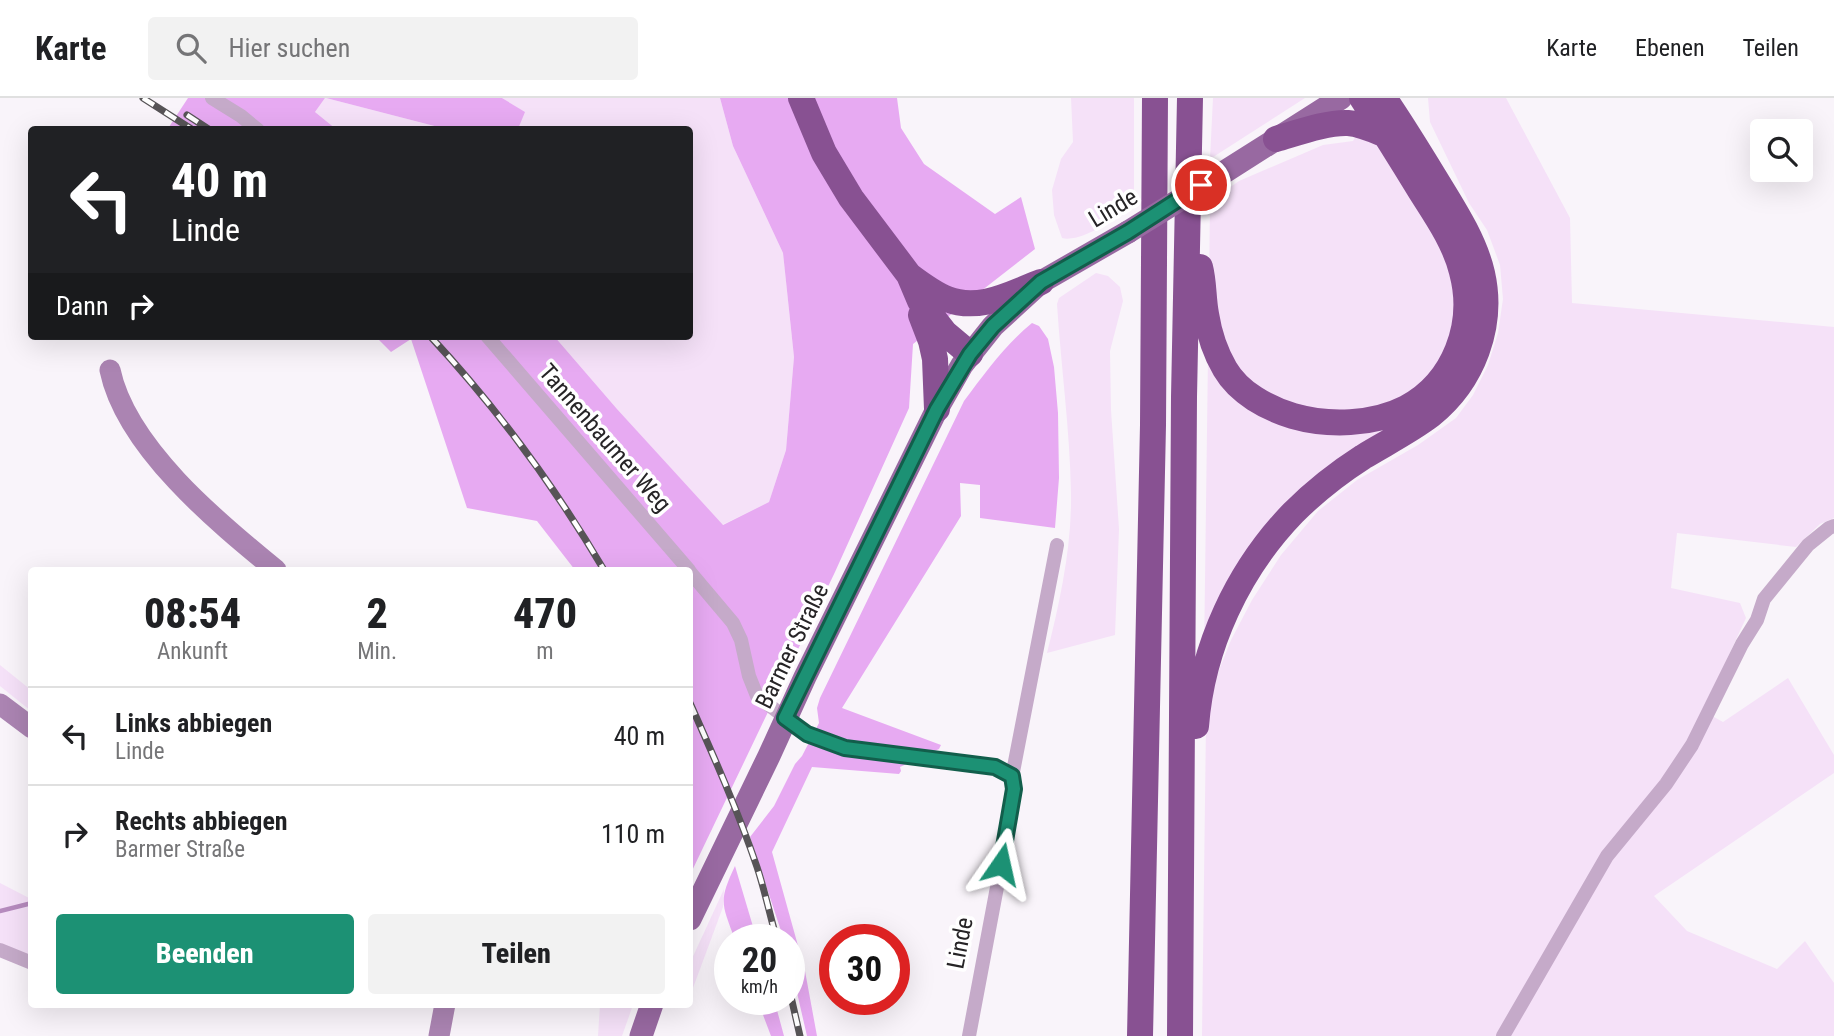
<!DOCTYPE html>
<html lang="de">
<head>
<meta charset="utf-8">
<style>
	body { margin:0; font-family:"Roboto Condensed",sans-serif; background:#f2f2f2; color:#202124; height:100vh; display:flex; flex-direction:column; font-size:26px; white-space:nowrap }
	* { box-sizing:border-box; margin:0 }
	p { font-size:23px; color:#757577 }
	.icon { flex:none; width:38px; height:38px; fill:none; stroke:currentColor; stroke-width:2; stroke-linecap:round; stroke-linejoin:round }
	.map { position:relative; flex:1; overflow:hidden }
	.sheet { position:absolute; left:28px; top:469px; width:665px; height:441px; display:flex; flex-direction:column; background:#fff; border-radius:7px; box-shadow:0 7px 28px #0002 }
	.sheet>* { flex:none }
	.hud { position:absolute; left:28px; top:28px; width:665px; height:214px; border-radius:7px; box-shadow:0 7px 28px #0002; background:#202124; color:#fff; overflow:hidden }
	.controls { position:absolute; left:1750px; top:21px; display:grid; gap:14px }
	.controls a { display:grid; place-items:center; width:63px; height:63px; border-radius:7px; background:#fff; box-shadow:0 7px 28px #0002; font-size:35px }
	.speed { position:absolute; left:714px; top:826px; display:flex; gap:14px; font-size:35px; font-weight:700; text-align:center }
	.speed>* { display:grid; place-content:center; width:91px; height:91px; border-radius:50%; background:#fff; box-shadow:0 7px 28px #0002; line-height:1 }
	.speed small { font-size:18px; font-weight:400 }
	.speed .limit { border:10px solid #d22; background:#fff; color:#111 }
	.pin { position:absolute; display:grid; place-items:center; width:60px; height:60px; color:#fff; margin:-30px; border:4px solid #fff; border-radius:50%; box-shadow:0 2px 7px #0007 }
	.me { position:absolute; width:77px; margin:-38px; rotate:11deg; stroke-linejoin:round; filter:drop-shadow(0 0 5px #0008) }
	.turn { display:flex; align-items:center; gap:24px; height:147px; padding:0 28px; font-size:32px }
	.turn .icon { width:91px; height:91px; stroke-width:2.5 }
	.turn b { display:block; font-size:49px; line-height:60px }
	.then { display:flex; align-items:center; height:66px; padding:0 28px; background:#0003; gap:14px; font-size:26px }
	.eta { display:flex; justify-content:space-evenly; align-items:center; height:119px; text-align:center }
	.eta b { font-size:42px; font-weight:800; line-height:49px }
	.button { display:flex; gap:14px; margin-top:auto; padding:14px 28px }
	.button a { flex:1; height:80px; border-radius:7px; background:#1c9174; color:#fff; font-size:28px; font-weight:800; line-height:80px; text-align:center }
	.button a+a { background:#f2f2f2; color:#202124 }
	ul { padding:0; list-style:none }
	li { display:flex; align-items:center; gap:21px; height:98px; padding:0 28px; border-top:2px solid #e0e0e0 }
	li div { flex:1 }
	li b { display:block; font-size:26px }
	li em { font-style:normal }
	header { display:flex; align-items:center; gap:42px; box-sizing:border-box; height:98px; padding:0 35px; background:#fff; border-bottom:2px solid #e0e0e0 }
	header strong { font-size:33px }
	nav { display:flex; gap:38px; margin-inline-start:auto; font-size:24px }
	.search { width:490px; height:63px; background:#f2f2f2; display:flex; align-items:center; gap:18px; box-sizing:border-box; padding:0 24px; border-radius:7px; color:#757577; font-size:26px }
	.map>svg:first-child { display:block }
	.green { fill:#f5e1f8 }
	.forest { fill:#e7aaf2 }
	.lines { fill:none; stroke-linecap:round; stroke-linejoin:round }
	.stream { stroke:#b68bbe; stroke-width:4.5 }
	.street { stroke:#c5aac9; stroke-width:14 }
	.secondary { stroke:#ab84b2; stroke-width:21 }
	.primary { stroke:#9869a1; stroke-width:23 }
	.highway { stroke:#885192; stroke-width:26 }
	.rail-casing { stroke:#575457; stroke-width:7 }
	.rail { stroke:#fff; stroke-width:4.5; stroke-dasharray:13; stroke-linecap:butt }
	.primary-bridge { stroke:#9869a1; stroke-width:23 }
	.route-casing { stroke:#125e4b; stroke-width:18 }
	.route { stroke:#1c9174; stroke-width:12 }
	.labels { text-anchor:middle; stroke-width:7; stroke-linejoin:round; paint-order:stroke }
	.street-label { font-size:24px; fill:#262426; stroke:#fff }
</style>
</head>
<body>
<header>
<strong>Karte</strong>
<div class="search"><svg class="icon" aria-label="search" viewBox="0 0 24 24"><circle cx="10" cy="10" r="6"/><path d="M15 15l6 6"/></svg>Hier suchen</div>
<nav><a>Karte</a><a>Ebenen</a><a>Teilen</a></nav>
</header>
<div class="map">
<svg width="1834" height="938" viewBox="0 0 1834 938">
	<rect width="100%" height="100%" fill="#f9f4fa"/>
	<path class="green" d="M325,0h1l120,31h-110l-21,-17z
		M502,0h218l13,48 50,107 11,104 -8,93 -17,52 -47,23 -105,-116 -63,-73h136v-206l-172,-1 6,-17z
		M1071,0h63v108c-17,11 -52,37 -72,32l-8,-23 -2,-25 9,-31 12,-17z
		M1213,0h92l-95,61z
		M1428,0h78l64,120 2,85 262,24v191l-14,6 -24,23 -119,-14 -6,55 69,15 6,15 -43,93 20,11 65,-44 46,77v18l-180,123 33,35 90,38 28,-28 29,42v53h-632l4,-313 11,-48 14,-35 21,-40 29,-45 37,-44 39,-31 61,-35 38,-27 17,-23 15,-30 10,-32 5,-34 -3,-34 -13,-35 -18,-27 -39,-81z
		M1358,34l23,13 55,87 19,46 -1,63 -33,47 -60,27 -86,-12 -40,-31 -26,-77 1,-94 29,-20 84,-36 30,-4z
		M1460,134l-3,145 -132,100 -121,179 4,-301 10,17 128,59 106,-57z
		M1096,175l12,3 12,11 3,14 -13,50 1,59 8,119 -4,106 -68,18c13,-51 25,-107 24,-160 -1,-63 -10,-126 -14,-189l2,-6z
		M0,567l31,25v21l-31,-25z
		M0,785l31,16v59l-31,-12z
		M724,791l-1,18 -33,89v-33z
		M600,907h33l-11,31h-24z"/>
	<path class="forest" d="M188,0h137l-10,14 21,17 -169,1z
		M326,0h176l23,14 -7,17h-72z
		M720,0h177l4,30 23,36 71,50 26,-17 14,52 -122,95 -4,64 -74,164 -145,303v-305h-115l-38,-49 -70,-13 -56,-169 -20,13 -16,-16h179l63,73 106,116 46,-23 17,-52 8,-93 -11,-104 -50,-107z
		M1032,225l7,3 9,13 6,28 4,46 1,65 -4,50 -75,-10v-33l-20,-2 1,33 -119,192 99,37 -2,4 -39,18 1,4 -2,3 -87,-7 -40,85 33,119 12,65h-10l-18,-78v-18h-5l-34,-103 24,-31 21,-42 7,-8 17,-33 -2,-15 3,-10 144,-297c21,-28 41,-56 68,-78z
		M735,768l22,74h-22c-13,-36 -17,-38 0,-74z
		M757,901h17l10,37h-13z"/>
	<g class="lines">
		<path class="stream" d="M0,813l32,-8"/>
		<path class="street" d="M212,0l29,18 17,14
			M487,238l202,234
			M690,474l43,51 8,17 8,36 8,20 50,38 38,14 150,19 17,10
			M0,852l32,13
			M969,938l38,-202 7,-45 -2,-12 45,-232
			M1503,938l104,-180 59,-72 26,-39 50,-101 15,-24 7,-21 44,-54 21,-17 5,-2"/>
		<path class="secondary" d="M110,272c16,77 107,152 166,200
			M0,606l32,24
			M439,938l6,-32"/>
		<path class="primary" d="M1218,78l123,-78
			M690,821l79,-163 36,-79 132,-268 25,-44 31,-39 48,-44 87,-50
			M641,938l11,-32"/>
		<path class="highway" d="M801,0l23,55 27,45 58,77 11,26 25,32 25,21
			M1276,41c21,-6 51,-17 72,-16 13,1 26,7 38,12
			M1200,169c4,15 3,31 6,47 3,19 9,38 19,55 14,24 42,39 68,47 35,10 80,9 113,-8 49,-26 70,-84 56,-136 -7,-29 -25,-55 -41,-80 -19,-31 -39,-63 -59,-94
			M910,178c12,9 24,18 37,23 33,13 64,-6 94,-17
			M921,217l10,26 4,18 2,50
			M1196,628c6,-79 42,-156 97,-213 21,-21 45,-40 70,-56 23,-14 47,-26 68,-42 42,-34 63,-89 51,-142 -7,-30 -25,-59 -41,-85 -19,-31 -37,-61 -57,-90
			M1140,938l13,-611 2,-327
			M1180,938l4,-639 6,-299"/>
		<defs>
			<path id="rail" d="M143,0l50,32
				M187,17l23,15
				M430,238c66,71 125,151 174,234
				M690,605c24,54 48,108 67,164 8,24 13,49 20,73
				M789,890l11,48"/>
		</defs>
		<use href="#rail" class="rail-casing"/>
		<use href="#rail" class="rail"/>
		<path class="primary-bridge" d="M1128,134l90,-56"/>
	</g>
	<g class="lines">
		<defs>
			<path id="route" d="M1001,766l13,-75 -2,-13 -17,-9 -150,-19 -38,-14 -22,-16 152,-309 33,-55 23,-28 48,-44 87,-50 73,-47"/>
		</defs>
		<use href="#route" class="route-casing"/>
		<use href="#route" class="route"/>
	</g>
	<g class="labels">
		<g class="street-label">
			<text transform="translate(1113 110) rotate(-31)" y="8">Linde</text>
			<text transform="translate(605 340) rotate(49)" y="8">Tannenbaumer Weg</text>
			<text transform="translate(792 548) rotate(-64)" y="8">Barmer Straße</text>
			<text transform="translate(960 845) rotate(-79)" y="8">Linde</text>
		</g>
	</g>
</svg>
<div class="controls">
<a><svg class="icon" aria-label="search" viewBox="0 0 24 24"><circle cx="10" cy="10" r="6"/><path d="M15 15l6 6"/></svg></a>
</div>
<div class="speed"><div>20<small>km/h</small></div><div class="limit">30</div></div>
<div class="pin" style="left:1201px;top:87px;background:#d93025"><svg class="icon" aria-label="arrive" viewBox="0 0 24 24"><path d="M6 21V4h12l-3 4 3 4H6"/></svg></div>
<svg class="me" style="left:1001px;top:766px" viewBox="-20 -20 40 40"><path d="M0-17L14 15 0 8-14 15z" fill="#1c9174" stroke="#fff" stroke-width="4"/></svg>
<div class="hud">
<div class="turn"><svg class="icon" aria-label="left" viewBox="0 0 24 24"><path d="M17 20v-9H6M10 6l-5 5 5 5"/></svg><div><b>40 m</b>Linde</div></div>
<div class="then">Dann<svg class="icon" aria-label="right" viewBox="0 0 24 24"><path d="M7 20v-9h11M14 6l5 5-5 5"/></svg></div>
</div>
<section class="sheet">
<div class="eta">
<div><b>08:54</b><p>Ankunft</p></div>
<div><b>2</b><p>Min.</p></div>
<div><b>470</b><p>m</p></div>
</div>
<ul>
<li><svg class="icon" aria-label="left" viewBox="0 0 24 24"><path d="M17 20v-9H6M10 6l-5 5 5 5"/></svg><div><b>Links abbiegen</b><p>Linde</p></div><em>40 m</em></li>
<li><svg class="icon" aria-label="right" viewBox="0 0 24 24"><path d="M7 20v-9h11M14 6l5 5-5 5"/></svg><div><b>Rechts abbiegen</b><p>Barmer Straße</p></div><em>110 m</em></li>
</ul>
<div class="button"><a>Beenden</a><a>Teilen</a></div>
</section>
</div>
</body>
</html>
